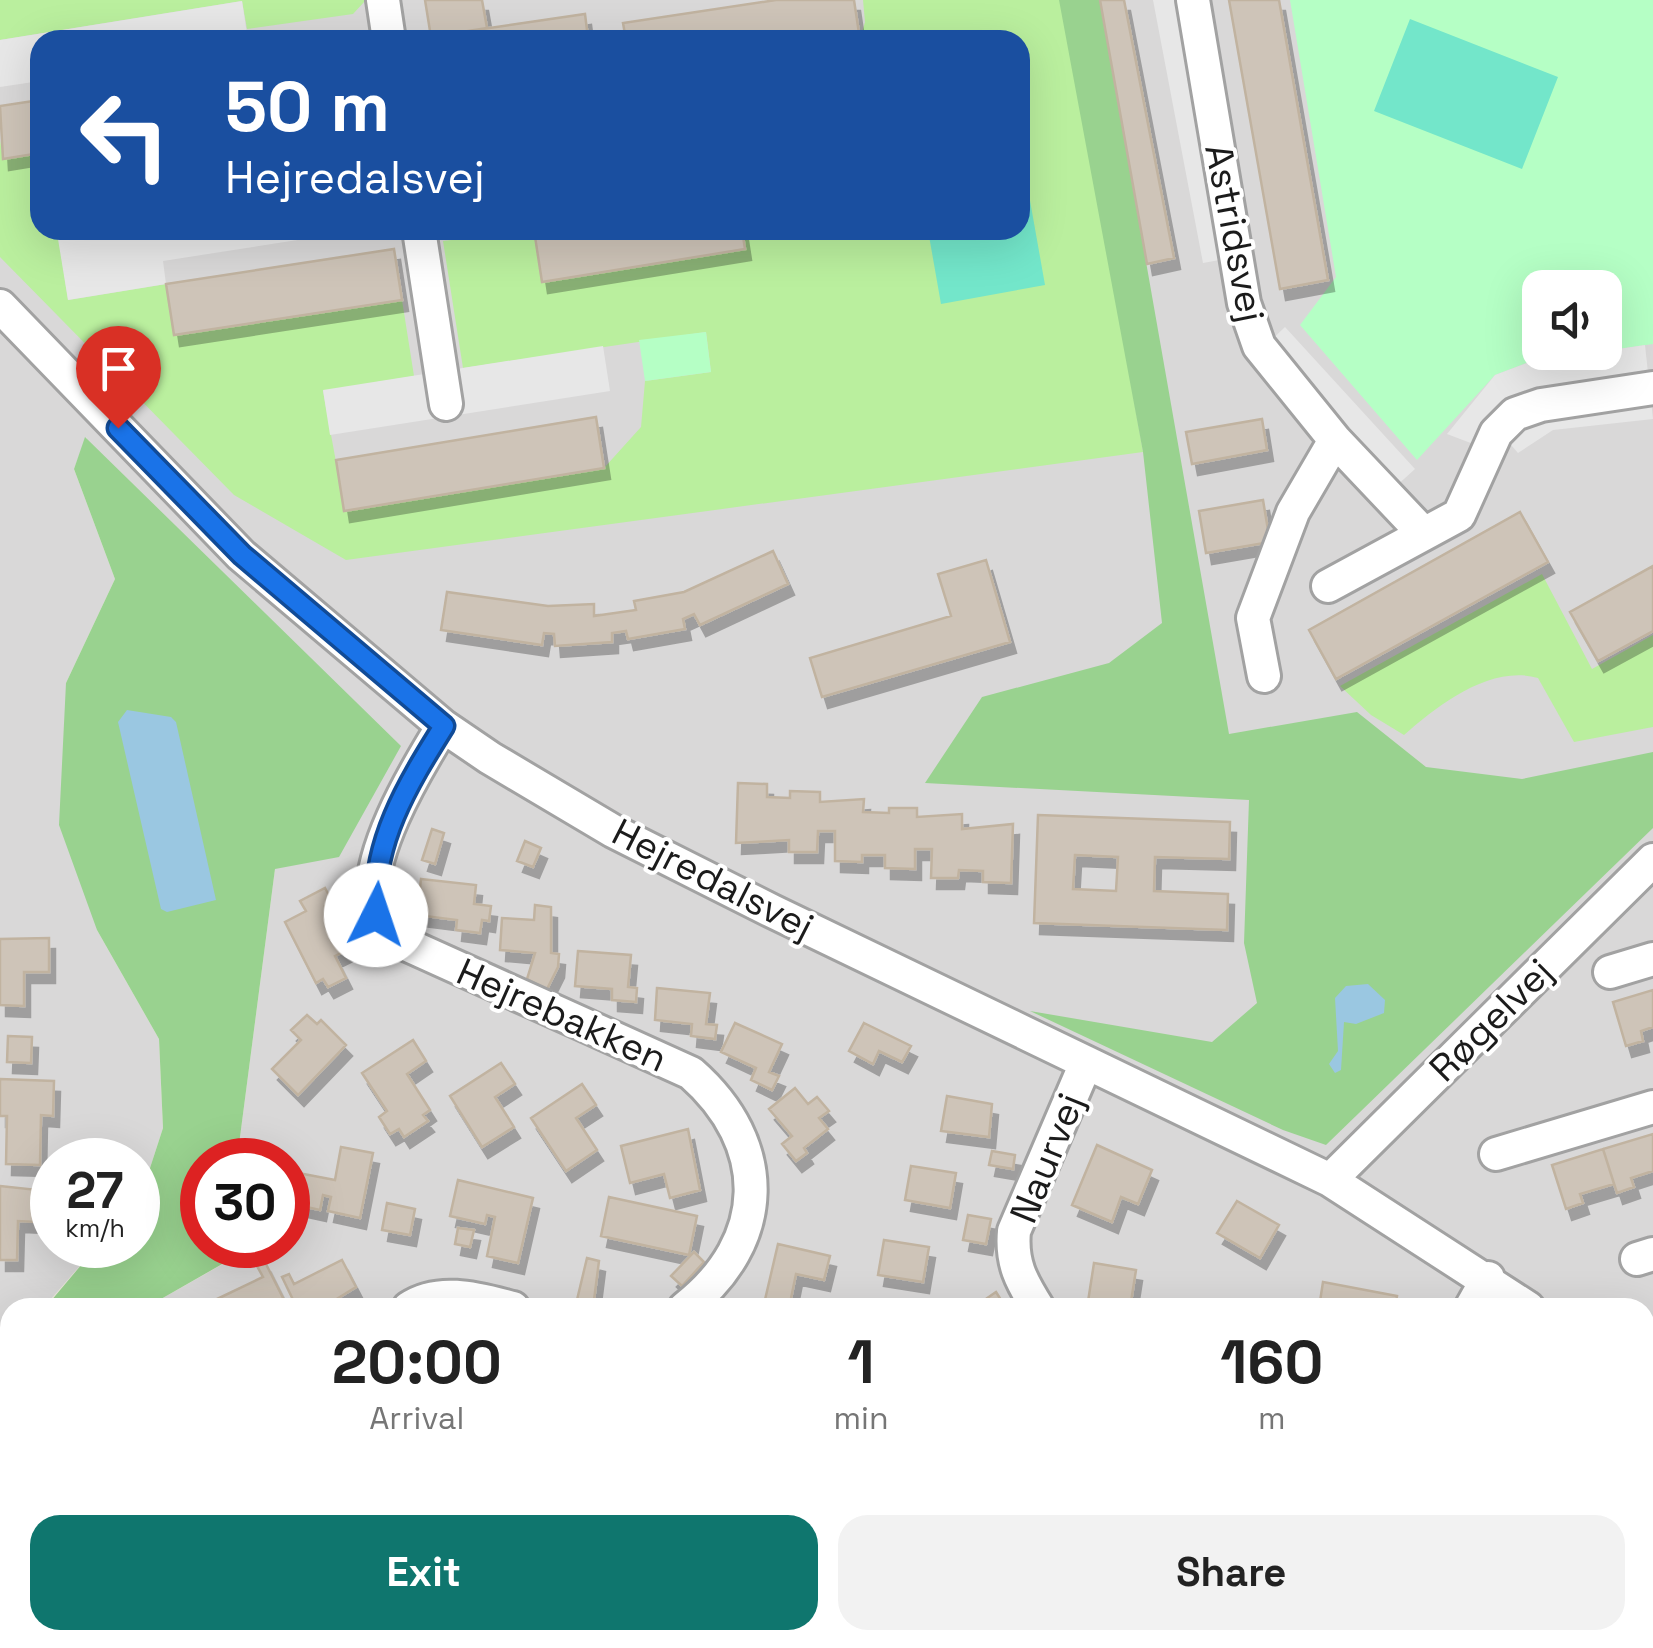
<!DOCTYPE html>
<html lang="en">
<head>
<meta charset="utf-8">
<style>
	body { margin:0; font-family:"Space Grotesk",sans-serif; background:#f2f2f2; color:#222; height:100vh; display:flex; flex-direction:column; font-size:38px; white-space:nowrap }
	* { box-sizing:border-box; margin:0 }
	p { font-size:32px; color:#767676 }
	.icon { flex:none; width:55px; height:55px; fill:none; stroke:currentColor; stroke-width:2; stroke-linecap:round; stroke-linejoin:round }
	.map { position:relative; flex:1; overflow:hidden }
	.sheet { position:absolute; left:0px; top:1298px; width:1655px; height:352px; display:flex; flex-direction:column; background:#fff; border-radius:30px 30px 0 0; box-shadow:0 10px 40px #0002 }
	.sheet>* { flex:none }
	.guide { position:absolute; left:30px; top:30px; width:1000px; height:210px; border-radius:30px; box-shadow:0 10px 40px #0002; background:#1a4fa0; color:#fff; overflow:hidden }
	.buttons { position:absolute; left:1522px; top:270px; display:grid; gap:20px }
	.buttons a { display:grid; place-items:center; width:100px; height:100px; border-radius:20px; background:#fff; box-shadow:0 10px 40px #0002; font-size:50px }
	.speed { position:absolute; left:30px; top:1138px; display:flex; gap:20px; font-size:50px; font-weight:700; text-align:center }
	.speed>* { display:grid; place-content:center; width:130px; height:130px; border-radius:50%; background:#fff; box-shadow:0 10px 40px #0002; line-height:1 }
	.speed small { font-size:25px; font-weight:400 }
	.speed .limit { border:15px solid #d22; background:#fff; color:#111 }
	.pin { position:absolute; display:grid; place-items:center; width:85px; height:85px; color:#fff; margin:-102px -42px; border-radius:50% 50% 50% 0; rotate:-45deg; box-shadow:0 0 10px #0007 }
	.pin .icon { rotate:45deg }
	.me { position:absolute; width:110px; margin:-55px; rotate:4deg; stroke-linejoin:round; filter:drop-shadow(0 0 8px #0008) }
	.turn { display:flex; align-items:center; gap:35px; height:210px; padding:0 30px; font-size:45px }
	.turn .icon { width:130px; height:130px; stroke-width:2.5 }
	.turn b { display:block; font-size:70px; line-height:85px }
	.eta { display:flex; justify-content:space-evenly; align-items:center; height:170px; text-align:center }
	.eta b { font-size:60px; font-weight:700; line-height:70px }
	.button { display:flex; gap:20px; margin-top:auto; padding:20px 30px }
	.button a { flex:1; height:115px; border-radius:30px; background:#0f766e; color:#fff; font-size:40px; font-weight:700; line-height:115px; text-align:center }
	.button a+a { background:#f2f2f2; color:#222 }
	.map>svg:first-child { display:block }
	.residential { fill:#d9d8d8; fill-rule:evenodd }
	.grass { fill:#baef9e }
	.forest { fill:#99d28f }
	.park { fill:#b5ffc5 }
	.pitch { fill:#73e6ca }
	.parking { fill:#e7e7e7 }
	.water { fill:#9ac7e1 }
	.building { fill:#cec4b8; stroke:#c1b3a0; stroke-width:2.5; fill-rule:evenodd; filter:url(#shadow) }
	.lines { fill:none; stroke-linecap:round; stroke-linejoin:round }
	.minor-casing { stroke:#a2a2a2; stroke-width:38 }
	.minor { stroke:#fff; stroke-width:32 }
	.route-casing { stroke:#114b97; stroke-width:25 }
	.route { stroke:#1a73e8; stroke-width:18 }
	.labels { text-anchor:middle; stroke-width:8; stroke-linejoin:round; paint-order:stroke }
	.street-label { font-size:38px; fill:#1b1b1b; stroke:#fff }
</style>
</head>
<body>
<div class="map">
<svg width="1653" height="1648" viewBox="0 0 1653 1648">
	<defs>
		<filter id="shadow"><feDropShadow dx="6" dy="11" stdDeviation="0" flood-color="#0004"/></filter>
	</defs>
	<rect width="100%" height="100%" fill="#eeebdf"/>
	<path class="residential" d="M0,0h1653v1648h-1653v-232l10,-8v232h1635v-332l-1498,-1 76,-43 3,-19h62v-85h-51l38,-291 -189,-432 -12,32 41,110 -49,104 31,247 62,109 4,89 -25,77v-45h-86v85h46l-54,62 -34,1v50l-10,15zM40,40h980v190h-980zM1540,288h65v64h-65z"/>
	<path class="grass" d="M0,0h365v1l-12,13 -106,15 -5,-28 -242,39z
		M863,0h201l79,452 -797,108 -112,-65 -234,-238v-117l3,19 37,-6v77h35l-17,3 10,67 98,-16 8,51 228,-35 12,76 -91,15 22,120 259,-43 37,-41 4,-46 66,-9 -5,-40 -243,36 -20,-127 91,-11 8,51 200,-51h278v-190h-160l5,-18z
		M1542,574l50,95 61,-34v92l-79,15 -36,-64c-47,-14 -100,27 -134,57l-33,-20 -31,-29z
		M295,1640h135l-8,8h-144z"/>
	<path class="forest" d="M1059,0h41l129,734 128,-22 69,55 96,12 131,-27v76l-327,317 -43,-15 -253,-119 182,31 45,-39 -13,-60 5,-143 -324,-17 57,-86 127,-34 53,-40 -19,-171z
		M85,437l316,309 -62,111 -64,12 -38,291h-35v85h24l-2,18 -77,44 -102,1 53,-63h40v-40l25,-77 -4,-89 -62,-109 -38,-105 7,-142 49,-104 -41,-110z"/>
	<path class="park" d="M1290,0h363v344l-48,7v-63h-65v64l55,1 -66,9 -34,13 -78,85 -117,-135 36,-48z
		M706,332l5,40 -66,9 -6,-41z"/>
	<path class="pitch" d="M1410,19l148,58 -36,92 -148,-58z
		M1020,144l25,141 -104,19 -13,-74h92z"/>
	<path class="parking" d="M1153,0h28l44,259 -22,4z
		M242,1l6,39h-208v41l-40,6v-47z
		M75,230h287l-199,31 3,23 -98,16 -11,-67z
		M1285,327l130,142 -21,19 -129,-142z
		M1645,345l8,74 -100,11 -35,23 -13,-15 -8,15 -50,-19 48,-59 34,-13z
		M603,346l7,45 -280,44 -7,-45z"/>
	<path class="water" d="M127,710l44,7 5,5 40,178 -49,12 -6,-3 -43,-187z
		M1368,984l17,16 -1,13 -28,11 -12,-2 -3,48 -6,3 -6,-9 9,-13 -3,-53 11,-12z"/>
	<path class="building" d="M425,0h57l5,28 -56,9z
		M776,0h78l6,40h-234l-3,-17z
		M1100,0h24l50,258 -27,6z
		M1229,0h50l49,280 -48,9z
		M585,14l3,24 -153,2v-4z
		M40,100v53l-37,6 -3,-53z
		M534,230h208l3,19 -203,33z
		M394,249l8,51 -228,35 -8,-51z
		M596,417l8,51 -260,43 -8,-51z
		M1262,419l5,31 -75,14 -6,-32z
		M1263,500l7,42 -64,11 -7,-42z
		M1520,512l28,50 -212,117 -27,-49z
		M773,551l15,33 -88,41 -6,-11 -11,5 2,10 -57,10 -2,-8 -14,2v9l-57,4 -1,-12 -10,-1 -2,12 -101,-15 6,-38 101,14 46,-2v12l42,-6 -2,-9 50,-9z
		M986,560l24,82 -188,55 -12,-39 141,-42 -13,-42z
		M1653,566v65l-55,30 -28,-49z
		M738,783l29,1v13l23,1v-7l30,1v10l44,-3 -1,13 26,1v-5h28v9l45,-3v15l51,-5 -2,59 -28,-1v-11l-24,-1 -1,8h-27l1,-29h-17v20l-30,-1v-13h-23v7l-27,-1v-30h-17l-1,21h-28v-12l-53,3z
		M1038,815l192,7 -1,37 -74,-2 -1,34 74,3 -1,36 -193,-7zM1075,855l43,2 -2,34 -43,-2z
		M432,829l12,4 -9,31 -13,-4z
		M525,841l16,7 -8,19 -16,-6z
		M421,879l55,6 -2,19 17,2 -2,15 -7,-1 -2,13 -24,-3 1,-10 -40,-5z
		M325,888l7,13 -7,5 26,42 -16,8 11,22 -18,9 -5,-8 -7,4 -31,-61 21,-11 -6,-10z
		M535,905l16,2v46l8,1 -1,13 -11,22 -20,-10 8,-26 -35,-3 2,-32 32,2z
		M49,938v34h-25v34l-24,-1v-66z
		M578,951l53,4 -3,32 9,1 -1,14 -24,-2v-11l-37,-3z
		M657,988l53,5 -4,31 11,1 -2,14 -24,-3 1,-12 -37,-4z
		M1653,990v37l-12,4 2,10 -17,5 -13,-44z
		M307,1015l10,9 4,-4 25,25 -48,50 -26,-26 29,-29 -10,-10z
		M735,1023l47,21 -13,28 10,4 -7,14 -21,-10 5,-12 -35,-16z
		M864,1023l47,23 -9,16 -23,-11 -6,13 -24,-13z
		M8,1036l24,1 -1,26 -24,-1z
		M413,1040l13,21 -19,13 23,36 -7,5 5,6 -24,16 -5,-8 -9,5 -11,-17 8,-6 -25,-38z
		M501,1063l14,21 -20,13 19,30 -32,20 -32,-51z
		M0,1079l54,2 -1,35 -12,-1 -1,50 -34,-1 1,-48h-7z
		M582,1084l14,21 -20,13 21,32 -31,21 -35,-53z
		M795,1088l13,16 9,-7 12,14 -10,7 9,11 -24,19 3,5 -11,8 -14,-17 10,-8 -23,-27z
		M947,1096l45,8 -3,33 -48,-6z
		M688,1129l12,61 -30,8 -6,-24 -34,9 -9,-37z
		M1653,1134v37l-22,7 3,9 -17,6 -14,-44z
		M1097,1145l55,25 -14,34 -17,-7 -9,25 -40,-17z
		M341,1147l32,6 -13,65 -32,-7 3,-14 -8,-2 -3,15 -32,-7v-32l47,9z
		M1603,1149l11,35 -34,10 3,9 -17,6 -14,-44z
		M992,1151l23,4 -2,14 -24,-4z
		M911,1166l45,7 -6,35 -45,-8z
		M458,1180l75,18 -15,65 -31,-7 8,-39 -8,-2 -2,9 -35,-8z
		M0,1186l38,4 -1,32 -19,-1 -1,39h-17z
		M609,1197l88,19 -8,39 -88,-19z
		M1237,1201l42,24 -19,33 -43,-25z
		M387,1203l28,6 -5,26 -28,-5z
		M968,1215l23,4 -5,25 -23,-4z
		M458,1228l16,2 -4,17 -15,-3z
		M884,1240l45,7 -6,35 -45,-7z
		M778,1244l52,12 -6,24 -28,-6 -7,34 -25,-4z
		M694,1252l10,10 -22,24 -11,-10z
		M587,1258l12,3 -6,47 -17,-4z
		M342,1260l14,27 -34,21h-25l-15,-31 7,-3 5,10z
		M265,1262l19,38 -15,8h-51l-3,-8 48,-23 -6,-11z
		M1094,1263l42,7 -6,38h-43z
		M1323,1282l74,14 -2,12h-76z
		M996,1292l10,16h-27l-2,-3z
		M10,1445v61l-5,2 -5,-9v-49z
		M1645,1507l8,2 -8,45z
		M0,1595h10v31h-10z
		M797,1640h50l-2,8h-29l-20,-4z
		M926,1640h42l10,2 -1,6h-52z
		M1392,1640h36l-1,8h-37z
		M1586,1640h34l-2,8h-34z"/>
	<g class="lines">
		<defs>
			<path id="minor" d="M383,0l6,40
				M1193,0l51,303 15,43 76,94 89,94
				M419,230l27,174
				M0,306l241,249 202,171 47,32 123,73 159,80 558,269 198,128
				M1328,586l131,-71 37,-82 19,-19 26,-9 112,-17
				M1264,676l-11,-58 40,-106 42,-72
				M443,726c-26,42 -85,138 -67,189 5,16 22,24 34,31l281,127c81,71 80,168 -6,235
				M1610,972l43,-13
				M1496,1154l157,-47
				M1330,1180l323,-320
				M1637,1259l16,-5
				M409,1308c31,-21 72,-8 104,0
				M1038,1308c-17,-27 -27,-45 -24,-77l72,-168
				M1471,1308l17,-30
				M1645,1399l8,7
				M0,1536h10
				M620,1648l1,-8
				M891,1648l1,-8
				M1028,1648l1,-8
				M1331,1648l2,-8"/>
		</defs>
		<use href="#minor" class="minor-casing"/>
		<use href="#minor" class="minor"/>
	</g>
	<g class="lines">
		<defs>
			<path id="route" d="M118,428l124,127 202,171c-37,59 -73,118 -68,189"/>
		</defs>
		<use href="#route" class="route-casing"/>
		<use href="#route" class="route"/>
	</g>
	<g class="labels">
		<g class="street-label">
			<text transform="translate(1235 233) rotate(79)" y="13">Astridsvej</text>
			<text transform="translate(713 879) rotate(27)" y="13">Hejredalsvej</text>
			<text transform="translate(562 1015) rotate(24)" y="13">Hejrebakken</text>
			<text transform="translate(1491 1020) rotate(-45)" y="13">Røgelvej</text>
			<text transform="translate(1047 1158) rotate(-68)" y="13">Naurvej</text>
		</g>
	</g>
</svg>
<div class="buttons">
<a><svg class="icon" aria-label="sound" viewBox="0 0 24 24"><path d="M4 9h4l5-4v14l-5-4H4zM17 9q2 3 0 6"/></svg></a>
</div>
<div class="speed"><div>27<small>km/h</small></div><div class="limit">30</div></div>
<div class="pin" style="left:118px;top:428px;background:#d93025"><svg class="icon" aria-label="arrive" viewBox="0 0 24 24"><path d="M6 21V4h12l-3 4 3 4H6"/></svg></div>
<svg class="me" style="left:376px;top:915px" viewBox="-20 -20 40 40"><circle r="19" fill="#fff"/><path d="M0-13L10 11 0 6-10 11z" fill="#1a73e8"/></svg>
<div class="guide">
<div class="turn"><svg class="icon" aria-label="left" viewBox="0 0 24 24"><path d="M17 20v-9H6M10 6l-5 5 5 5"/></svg><div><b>50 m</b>Hejredalsvej</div></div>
</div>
<section class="sheet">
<div class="eta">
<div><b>20:00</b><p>Arrival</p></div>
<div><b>1</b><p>min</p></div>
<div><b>160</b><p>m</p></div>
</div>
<div class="button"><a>Exit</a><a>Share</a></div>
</section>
</div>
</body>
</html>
